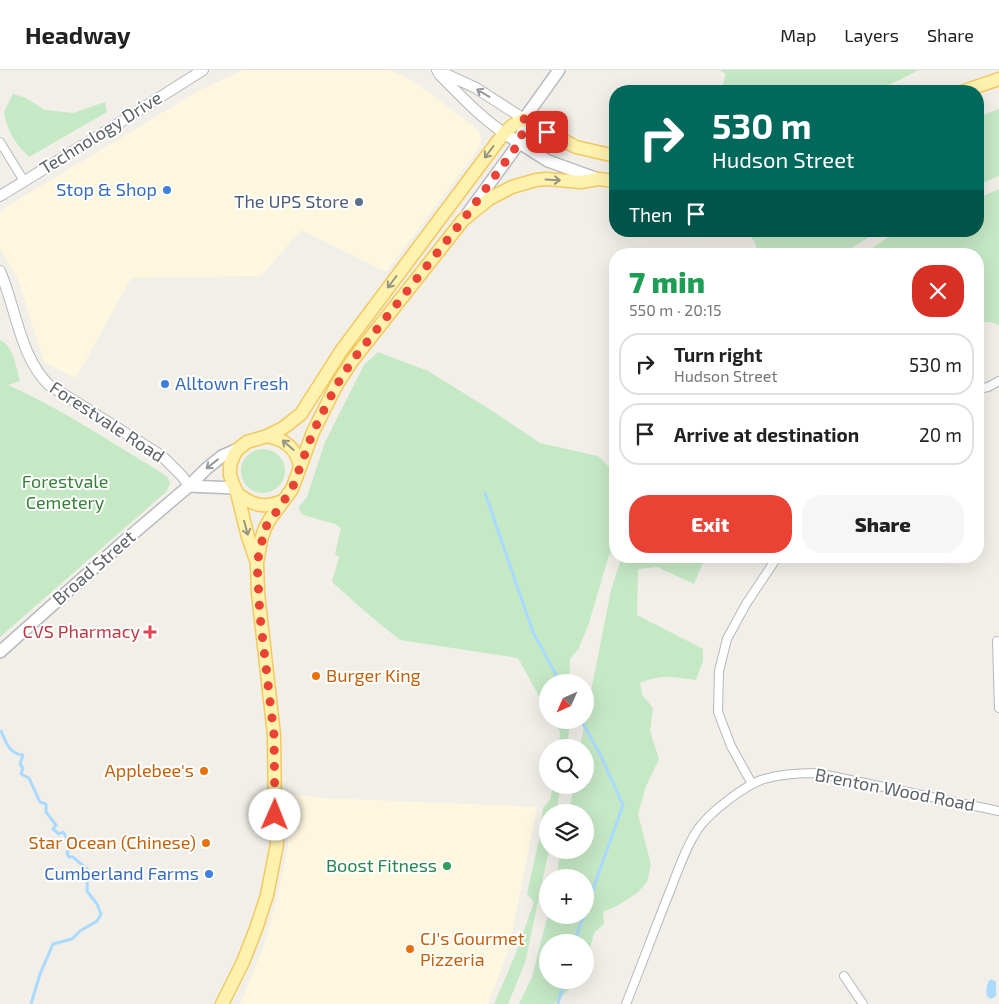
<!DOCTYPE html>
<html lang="en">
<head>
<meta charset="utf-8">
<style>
	body { margin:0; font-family:"Exo 2",sans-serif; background:#f6f6f6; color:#222; height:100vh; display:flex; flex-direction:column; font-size:19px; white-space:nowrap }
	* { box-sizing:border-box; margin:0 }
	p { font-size:16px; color:#767676 }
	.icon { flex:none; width:28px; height:28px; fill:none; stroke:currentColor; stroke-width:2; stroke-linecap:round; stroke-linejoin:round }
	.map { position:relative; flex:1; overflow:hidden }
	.panel { position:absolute; left:609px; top:178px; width:375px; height:315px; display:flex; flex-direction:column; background:#fff; border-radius:20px; box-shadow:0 5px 20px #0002 }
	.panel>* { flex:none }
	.top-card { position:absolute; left:609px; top:15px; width:375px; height:152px; border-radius:20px; box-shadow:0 5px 20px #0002; background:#00695c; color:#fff; overflow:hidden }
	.needle { width:32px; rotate:225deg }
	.tools { position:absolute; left:539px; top:604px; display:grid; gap:10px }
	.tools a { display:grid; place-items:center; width:55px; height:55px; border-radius:50%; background:#fff; box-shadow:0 5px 20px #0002; font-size:25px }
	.pin { position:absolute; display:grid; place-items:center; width:42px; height:42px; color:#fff; margin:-21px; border-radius:10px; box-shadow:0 2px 8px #0006 }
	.me { position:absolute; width:55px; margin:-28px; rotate:1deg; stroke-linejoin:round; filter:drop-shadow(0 0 4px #0008) }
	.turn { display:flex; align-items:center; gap:18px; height:105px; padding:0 20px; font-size:22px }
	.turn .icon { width:65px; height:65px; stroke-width:2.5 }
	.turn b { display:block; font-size:35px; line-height:42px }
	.then { display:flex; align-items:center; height:48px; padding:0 20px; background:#0003; gap:10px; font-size:19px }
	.round { display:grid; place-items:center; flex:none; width:52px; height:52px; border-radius:20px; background:#f6f6f6 }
	.overview { display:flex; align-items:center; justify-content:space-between; height:85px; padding:0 20px }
	h1 { font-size:30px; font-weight:800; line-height:38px; color:#1e9e55 }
	.action { display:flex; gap:10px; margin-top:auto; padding:10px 20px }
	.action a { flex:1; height:58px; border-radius:20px; background:#ea4335; color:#fff; font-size:20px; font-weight:800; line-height:58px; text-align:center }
	.action a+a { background:#f6f6f6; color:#222 }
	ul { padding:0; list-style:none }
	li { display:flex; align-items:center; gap:15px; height:62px; margin:0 10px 8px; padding:0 10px; border:2px solid #e0e0e0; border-radius:20px }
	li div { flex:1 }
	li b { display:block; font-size:19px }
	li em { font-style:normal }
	header { display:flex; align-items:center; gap:30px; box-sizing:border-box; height:70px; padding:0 25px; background:#fff; border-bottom:1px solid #e0e0e0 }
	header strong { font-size:24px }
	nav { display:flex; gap:28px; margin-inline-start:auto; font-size:18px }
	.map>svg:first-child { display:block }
	.commercial { fill:#fef7e0 }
	.green { fill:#c5e8c5 }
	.water { fill:#aadaff }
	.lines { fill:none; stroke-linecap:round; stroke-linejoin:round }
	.stream { stroke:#aadaff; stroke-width:3 }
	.minor-casing { stroke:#b5b8bc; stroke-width:10 }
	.tertiary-casing { stroke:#b5b8bc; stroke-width:12 }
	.secondary-casing { stroke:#b6babf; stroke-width:14 }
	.primary-casing { stroke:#f2c960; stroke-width:15 }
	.minor { stroke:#fff; stroke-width:8 }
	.tertiary { stroke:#fff; stroke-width:10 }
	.secondary { stroke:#fff; stroke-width:11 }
	.primary { stroke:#fff2af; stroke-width:12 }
	.oneway { stroke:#979a9d }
	.oneway2 { stroke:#979581 }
	.route { stroke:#ea4335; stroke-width:9; stroke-dasharray:0 16.2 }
	.shop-dot { fill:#3f7fe0; stroke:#fff; stroke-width:2 }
	.service-dot { fill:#5c6f8a; stroke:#fff; stroke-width:2 }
	.health-dot { fill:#e0444e; stroke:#fff; stroke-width:2 }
	.food-dot { fill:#e8710a; stroke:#fff; stroke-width:2 }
	.leisure-dot { fill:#2e9e5b; stroke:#fff; stroke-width:2 }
	.labels { text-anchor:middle; stroke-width:4; stroke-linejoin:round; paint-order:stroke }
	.street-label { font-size:18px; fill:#5f6368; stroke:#fff }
	.shop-label { font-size:18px; fill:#366cbe; stroke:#fff; text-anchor:end }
	.service-label { font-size:18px; fill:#4e5e75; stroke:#fff; text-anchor:end }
	.park-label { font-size:18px; fill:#348238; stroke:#fff }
	.health-label { font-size:18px; fill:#be3a42; stroke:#fff; text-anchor:end }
	.food-label { font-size:18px; fill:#c56008; stroke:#fff; text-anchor:start }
	.leisure-label { font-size:18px; fill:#27864d; stroke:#fff; text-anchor:end }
</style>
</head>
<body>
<header>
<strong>Headway</strong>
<nav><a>Map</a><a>Layers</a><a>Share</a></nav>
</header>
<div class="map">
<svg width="999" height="934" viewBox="0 0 999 934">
	<rect width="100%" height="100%" fill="#f1efe8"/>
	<path class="commercial" d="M244,0h145l26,12 62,47 3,5 1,7 -3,8 -92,123 -85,-42 -40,46 -130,2 -55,100 -32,-16 -26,-83 -18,-31v-37l200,-121z
		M289,724l33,4 215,9 -28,141 -21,56h-248l24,-59 13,-46 11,-52z"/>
	<path class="green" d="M719,0h200l-42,21h-156l5,-17z
		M13,24l13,4 19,12 28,3 32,-11 2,10 -78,45c-14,-13 -22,-27 -25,-45z
		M999,39v67l-21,9v-68z
		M999,119v136l-9,-3h-12v-68h-114l21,-15 17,-8h76v-33z
		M745,161h134l-37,23h-86c3,-9 -4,-17 -11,-23z
		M0,270c14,7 16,27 20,41l-12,4c56,25 107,60 159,91l3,7 -3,8 -167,146z
		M378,282l50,19 66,41 46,31 58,13 17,17v76l-6,6 -20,68 -10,25 -9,11 -1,23h-21l-1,29 -29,-53 -118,-18 -32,-26 -36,-32 7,-25 -4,-3 6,-26 -6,-4 -32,-9 -5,-7 9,-11 18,-55 39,-77z
		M241 401a22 22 0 1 1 44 0a22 22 0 1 1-44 0Z
		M622,486h84l-12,28 -37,-17 -19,2 -1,46 66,34v12l-7,19c-20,-3 -37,-6 -56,3l2,12 11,13 -3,23 9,28 -13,27 -8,28 13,51 -4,17 -10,11 -20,13 -14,6 1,12 -10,9 -9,34v-25h-37v38h33l-2,4 -7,2 -18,18h-35l13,-27 16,-62h37v-37l-29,-1 5,-27h24v-38h-16l5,-27h11v-37l-5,-1 31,-157z
		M555,650h15l-3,27h-8l1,-14z
		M553,715h8l-5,27h-8v38h1l-24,113 -17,41h-14l22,-51 18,-51 -7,-8 12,-55 4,-31 7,-8z"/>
	<path class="water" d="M991,909l5,3v14l-5,3 -4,-3c-1,-6 -1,-13 4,-17z"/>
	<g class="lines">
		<path class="stream" d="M485,423l48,139 27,50
			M581,650l19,34 23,51 -38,106
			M1,661c5,11 8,23 22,24l-3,9 3,4 -2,6 8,4 11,24 6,2v8l10,13 -3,4 6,5 4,-2c4,7 11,13 4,21l2,4h4l15,13 -1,21 10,13 4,10 -4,7 -17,10 -8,8 -19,5 -13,30 -9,30
			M574,872l10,-27
			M558,934l6,-24"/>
		<defs>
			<path id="minor" d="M0,72l24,39
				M978,319l10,-2 11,-6
				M997,571l2,67
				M752,714l-21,-38 -13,-34 1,-41 8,-32 19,-35 32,-48
				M844,906l19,28
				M626,934c15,-37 29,-76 44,-113 8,-21 16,-44 28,-62 12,-17 47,-44 66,-50 17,-5 35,-6 53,-6l182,38"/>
			<path id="tertiary" d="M437,0l39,18 48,31
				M439,4c21,21 40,42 65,59
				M0,126l116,-71 87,-55
				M0,201c16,37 20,86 49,114l113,71 20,20 7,10"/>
			<path id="secondary" d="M504,63l44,28 50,18
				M468,143l51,-70 4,-12 1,-12 35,-49
				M189,416l46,2
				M0,582l122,-109 67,-57 17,-17 16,-13 16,-7"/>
			<path id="primary" d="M964,21l35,-12
				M267,366c17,3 28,11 33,29
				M237,423c15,13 29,16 47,7
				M256,490l-8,-23 -11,-44 -4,-9 -3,-9v-10l4,-10 4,-6 9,-7 20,-6 16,-8 18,-14 40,-63 163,-218 9,-8 11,-6 52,28 39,9
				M222,934l21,-42 14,-36 10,-31 10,-51 -2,-29 -1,-80 -16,-142 -1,-30 4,-23 4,-12 5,-9 22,-30 21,-57 23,-46 16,-25 111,-141 26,-21 23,-12 24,-7 11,-1 34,3 17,-3 17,2"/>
		</defs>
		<use href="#minor" class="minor-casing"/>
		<use href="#tertiary" class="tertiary-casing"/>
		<use href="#secondary" class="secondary-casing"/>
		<use href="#primary" class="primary-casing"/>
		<use href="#minor" class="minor"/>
		<use href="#tertiary" class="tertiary"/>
		<use href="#secondary" class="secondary"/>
		<use href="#primary" class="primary"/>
	</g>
	<defs><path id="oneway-shaft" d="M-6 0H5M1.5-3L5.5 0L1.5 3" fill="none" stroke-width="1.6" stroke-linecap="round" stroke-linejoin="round" transform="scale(1.25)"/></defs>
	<g class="oneway">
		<use href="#oneway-shaft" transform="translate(483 23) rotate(-149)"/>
		<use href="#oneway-shaft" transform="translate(212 394) rotate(142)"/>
	</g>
	<g class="oneway2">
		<use href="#oneway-shaft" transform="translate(489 82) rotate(127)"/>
		<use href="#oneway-shaft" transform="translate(553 110) rotate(3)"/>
		<use href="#oneway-shaft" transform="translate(392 212) rotate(127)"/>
		<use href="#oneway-shaft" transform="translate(288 375) rotate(-139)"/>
		<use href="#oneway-shaft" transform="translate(246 458) rotate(75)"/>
	</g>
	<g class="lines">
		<path class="route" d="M275,745l-1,-80 -14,-119 -3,-53 8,-35 27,-39 21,-57 23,-46 16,-25 111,-141 56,-77 4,-12 1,-12 23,13"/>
	</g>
	<g class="shop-dot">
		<circle cx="167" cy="120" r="5"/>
		<circle cx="165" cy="314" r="5"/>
		<circle cx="209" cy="804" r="5"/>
	</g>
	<circle class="service-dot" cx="359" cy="132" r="5"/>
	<path class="health-dot" d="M147.5 554.5h5v5h5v5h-5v5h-5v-5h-5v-5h5z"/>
	<g class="food-dot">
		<circle cx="316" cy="606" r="5"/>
		<circle cx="204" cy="701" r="5"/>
		<circle cx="206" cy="773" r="5"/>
		<circle cx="410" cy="879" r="5"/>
	</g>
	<circle class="leisure-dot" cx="447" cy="796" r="5"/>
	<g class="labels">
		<g class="street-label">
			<text transform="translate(101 63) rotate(-32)" y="6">Technology Drive</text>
			<text transform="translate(107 352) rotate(33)" y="6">Forestvale Road</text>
			<text transform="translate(94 498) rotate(-41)" y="6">Broad Street</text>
			<text transform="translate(895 720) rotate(11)" y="6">Brenton Wood Road</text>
		</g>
		<g class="shop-label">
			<text x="157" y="126">Stop &amp; Shop</text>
			<text x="175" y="320" text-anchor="start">Alltown Fresh</text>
			<text x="199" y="810">Cumberland Farms</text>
		</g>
		<g class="service-label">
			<text x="349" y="138">The UPS Store</text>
		</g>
		<g class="park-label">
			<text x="65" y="418">Forestvale<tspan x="65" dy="21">Cemetery</tspan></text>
		</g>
		<g class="health-label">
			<text x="140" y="568">CVS Pharmacy</text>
		</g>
		<g class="food-label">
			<text x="326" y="612">Burger King</text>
			<text x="194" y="707" text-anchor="end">Applebee's</text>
			<text x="196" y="779" text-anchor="end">Star Ocean (Chinese)</text>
			<text x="420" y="875">CJ's Gourmet<tspan x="420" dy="21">Pizzeria</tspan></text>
		</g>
		<g class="leisure-label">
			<text x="437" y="802">Boost Fitness</text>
		</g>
	</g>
</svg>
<div class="tools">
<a><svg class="needle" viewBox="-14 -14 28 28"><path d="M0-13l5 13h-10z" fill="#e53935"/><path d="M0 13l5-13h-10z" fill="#767676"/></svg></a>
<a><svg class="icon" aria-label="search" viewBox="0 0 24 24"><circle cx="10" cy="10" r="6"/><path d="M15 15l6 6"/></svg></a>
<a><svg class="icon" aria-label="layers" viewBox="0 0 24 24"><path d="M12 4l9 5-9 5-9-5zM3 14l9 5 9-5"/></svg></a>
<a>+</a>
<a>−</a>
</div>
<div class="pin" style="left:547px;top:62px;background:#d93025"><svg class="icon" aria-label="arrive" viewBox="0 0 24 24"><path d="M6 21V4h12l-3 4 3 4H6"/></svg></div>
<svg class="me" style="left:275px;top:745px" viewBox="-20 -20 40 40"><circle r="19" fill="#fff"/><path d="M0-13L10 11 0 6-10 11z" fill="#ea4335"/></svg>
<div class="top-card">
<div class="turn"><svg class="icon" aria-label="right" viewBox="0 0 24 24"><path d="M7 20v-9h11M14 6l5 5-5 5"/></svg><div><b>530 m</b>Hudson Street</div></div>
<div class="then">Then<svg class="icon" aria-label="arrive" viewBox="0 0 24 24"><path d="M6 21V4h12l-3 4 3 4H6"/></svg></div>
</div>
<section class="panel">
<div class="overview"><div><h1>7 min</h1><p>550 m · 20:15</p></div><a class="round" style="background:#d93025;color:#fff"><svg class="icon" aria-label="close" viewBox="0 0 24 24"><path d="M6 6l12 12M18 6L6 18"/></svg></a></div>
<ul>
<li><svg class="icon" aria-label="right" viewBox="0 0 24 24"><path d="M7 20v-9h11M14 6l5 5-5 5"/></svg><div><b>Turn right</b><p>Hudson Street</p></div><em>530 m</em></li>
<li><svg class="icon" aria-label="arrive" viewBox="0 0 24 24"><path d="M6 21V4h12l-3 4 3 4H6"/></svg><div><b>Arrive at destination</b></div><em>20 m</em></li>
</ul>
<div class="action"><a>Exit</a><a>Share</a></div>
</section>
</div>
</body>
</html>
